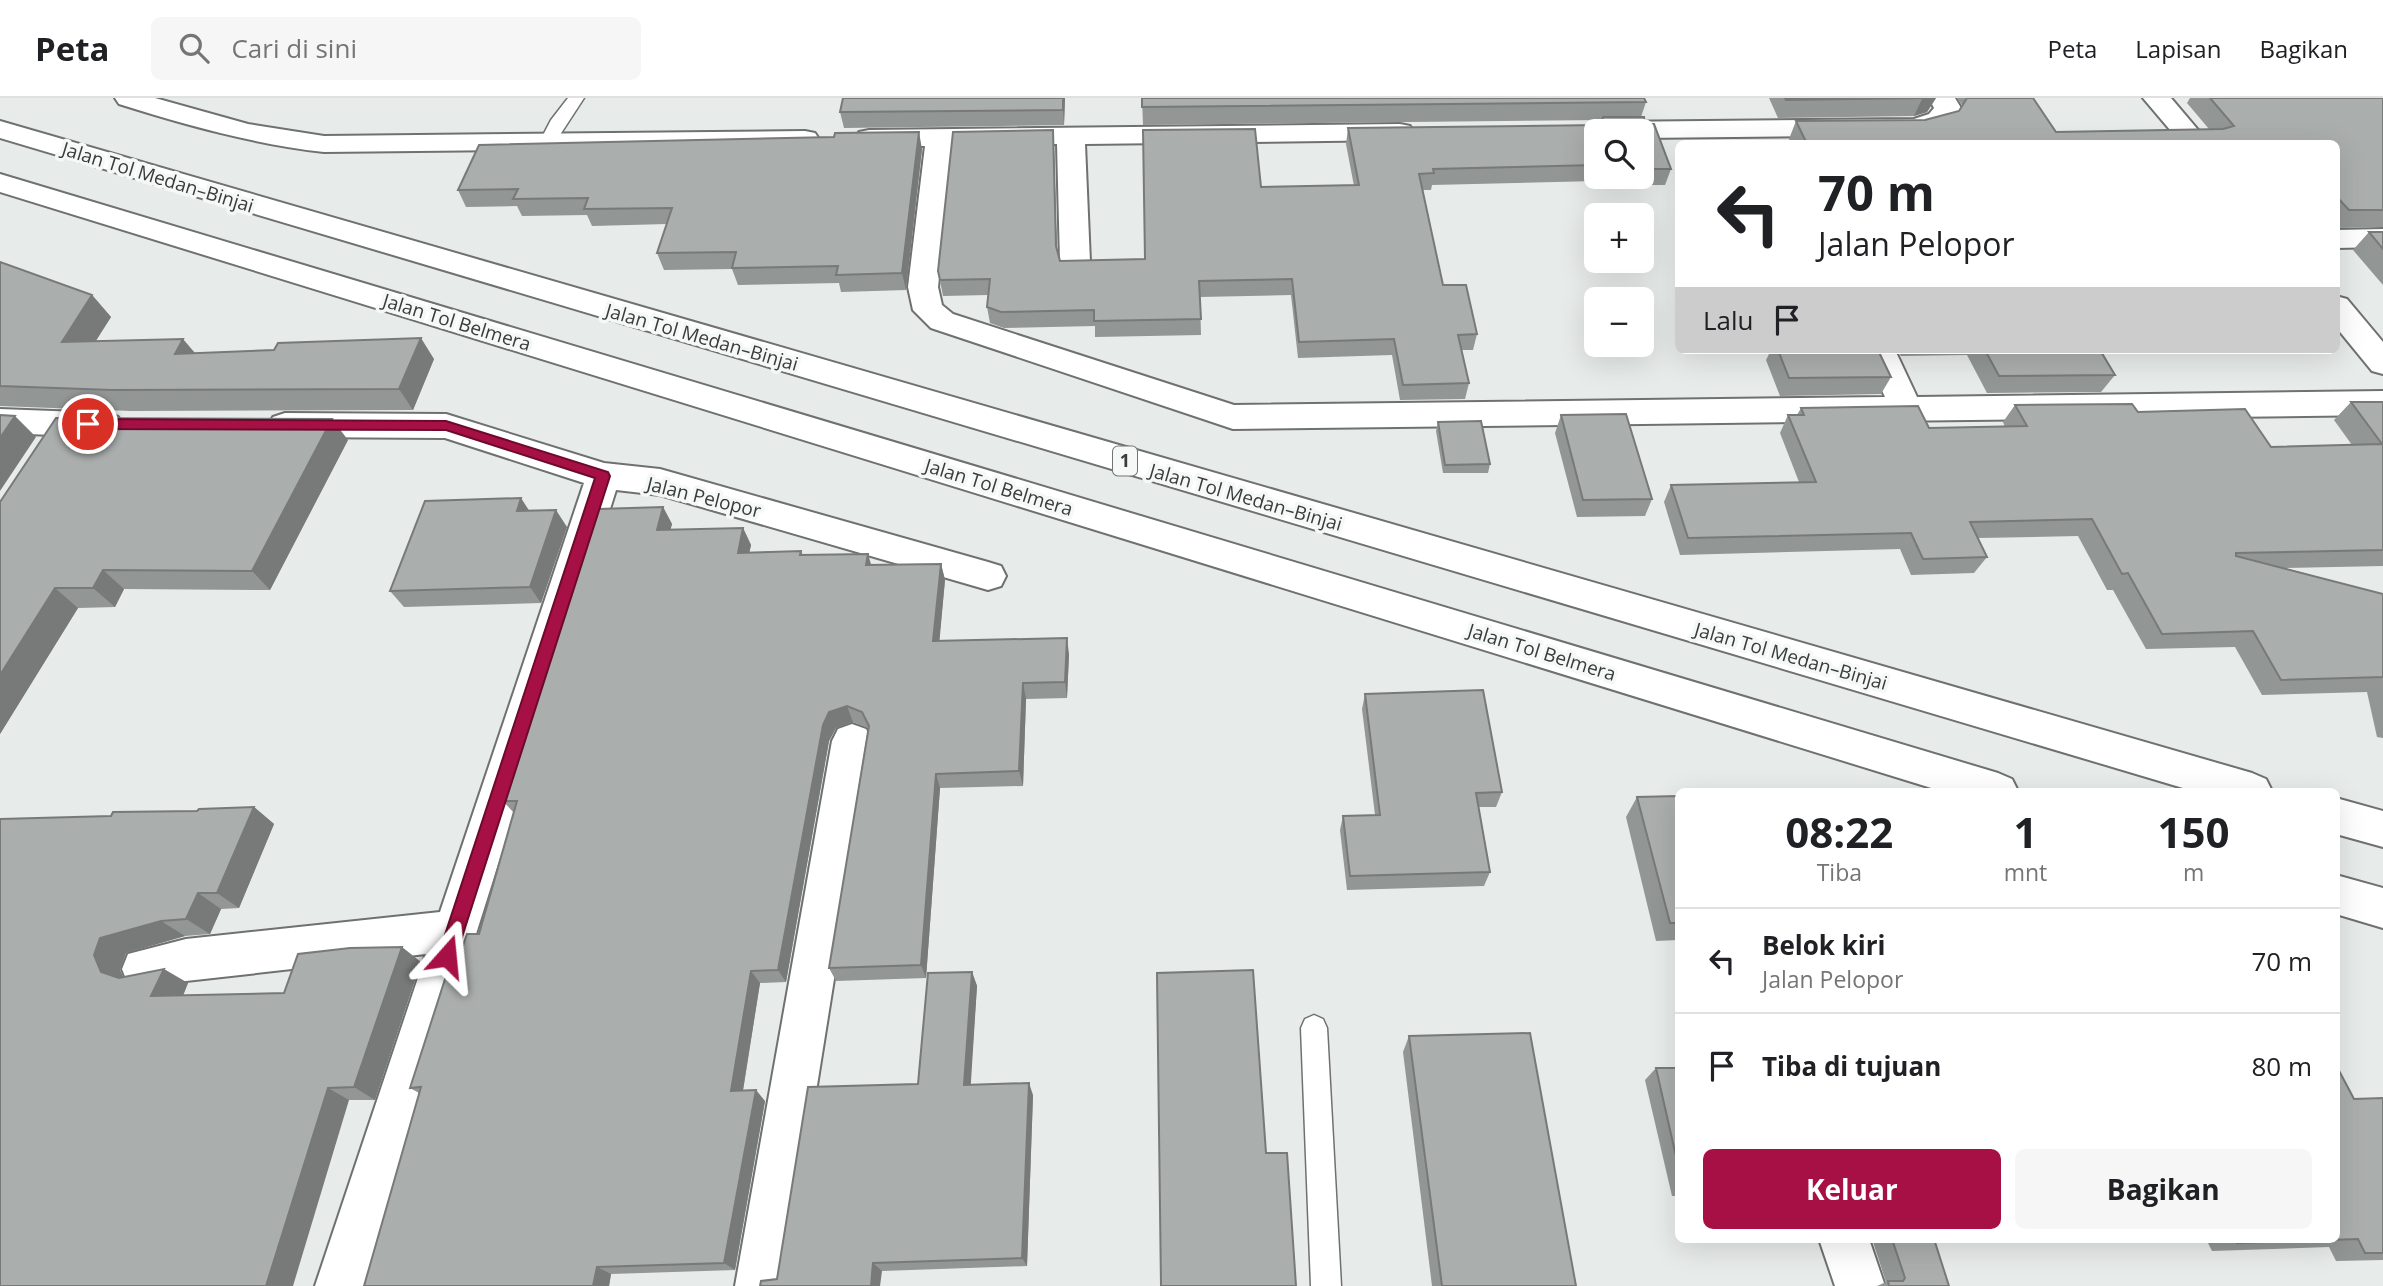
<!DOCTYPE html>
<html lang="id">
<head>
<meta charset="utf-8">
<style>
	body { margin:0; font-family:"Open Sans",sans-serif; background:#f6f6f6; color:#202124; height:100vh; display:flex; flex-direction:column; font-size:26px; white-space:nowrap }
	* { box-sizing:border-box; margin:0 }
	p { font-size:23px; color:#757577 }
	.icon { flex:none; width:38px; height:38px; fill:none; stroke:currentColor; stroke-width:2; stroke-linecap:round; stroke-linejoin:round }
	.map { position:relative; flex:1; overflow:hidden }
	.panel { position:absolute; left:1675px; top:690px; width:665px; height:455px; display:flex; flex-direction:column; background:#fff; border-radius:10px; box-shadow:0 7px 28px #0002 }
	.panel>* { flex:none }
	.banner { position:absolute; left:1675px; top:42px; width:665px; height:214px; border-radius:10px; box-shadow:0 7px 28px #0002; background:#fff; color:#202124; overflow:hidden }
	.fabs { position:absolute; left:1584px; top:21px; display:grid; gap:14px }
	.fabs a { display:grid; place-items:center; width:70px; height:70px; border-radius:10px; background:#fff; box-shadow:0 7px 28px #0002; font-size:35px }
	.pin { position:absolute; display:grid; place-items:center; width:60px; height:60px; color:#fff; margin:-30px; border:4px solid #fff; border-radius:50%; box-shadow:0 2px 7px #0007 }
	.me { position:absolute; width:77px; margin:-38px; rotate:18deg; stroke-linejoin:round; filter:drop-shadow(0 0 5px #0008) }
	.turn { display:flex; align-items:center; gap:24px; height:147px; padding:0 28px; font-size:32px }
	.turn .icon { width:91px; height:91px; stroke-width:2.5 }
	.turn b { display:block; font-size:49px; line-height:60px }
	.then { display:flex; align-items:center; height:66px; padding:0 28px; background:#0003; gap:14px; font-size:26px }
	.eta { display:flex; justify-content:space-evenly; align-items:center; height:119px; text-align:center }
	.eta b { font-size:42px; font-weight:700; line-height:49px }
	.cta { display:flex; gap:14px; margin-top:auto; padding:14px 28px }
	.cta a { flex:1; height:80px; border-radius:10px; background:#a71044; color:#fff; font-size:28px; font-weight:700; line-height:80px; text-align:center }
	.cta a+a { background:#f6f6f6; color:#202124 }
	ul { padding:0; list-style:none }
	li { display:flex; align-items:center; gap:21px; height:105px; padding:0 28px; border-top:2px solid #e0e0e0 }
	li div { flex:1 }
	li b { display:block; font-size:26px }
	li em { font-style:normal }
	header { display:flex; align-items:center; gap:42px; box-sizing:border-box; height:98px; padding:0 35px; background:#fff; border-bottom:2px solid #e0e0e0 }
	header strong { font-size:33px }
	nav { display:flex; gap:38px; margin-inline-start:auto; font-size:24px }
	.search { width:490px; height:63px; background:#f6f6f6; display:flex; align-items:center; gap:18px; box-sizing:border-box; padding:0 24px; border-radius:10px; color:#757577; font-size:26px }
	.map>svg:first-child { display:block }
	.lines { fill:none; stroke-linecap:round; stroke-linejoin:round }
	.lane-casing { stroke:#6e716f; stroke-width:3 }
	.street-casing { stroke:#6e716f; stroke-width:4 }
	.highway-casing { stroke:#6e716f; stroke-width:4 }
	.lane { fill:#fff; fill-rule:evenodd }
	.street { fill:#fff; fill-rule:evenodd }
	.highway { fill:#fff; fill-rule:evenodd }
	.wall { fill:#929694; fill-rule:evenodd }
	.shaded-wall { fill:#777a78 }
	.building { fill:#aaaeac; stroke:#777a78; stroke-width:2 }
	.route { fill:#a71044; stroke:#6d0a2c; stroke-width:2 }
	.labels { text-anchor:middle; stroke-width:7; stroke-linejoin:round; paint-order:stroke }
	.shield { fill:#f4f8f6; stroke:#727473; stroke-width:2 }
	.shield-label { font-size:18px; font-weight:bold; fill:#3a3b3b }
	.street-label { font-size:19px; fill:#3a3b3b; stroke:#f4f8f6 }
</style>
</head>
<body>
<header>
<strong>Peta</strong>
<div class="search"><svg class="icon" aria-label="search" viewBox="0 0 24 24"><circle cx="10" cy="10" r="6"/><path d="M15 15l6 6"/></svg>Cari di sini</div>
<nav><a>Peta</a><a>Lapisan</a><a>Bagikan</a></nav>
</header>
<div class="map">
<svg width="2383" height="1188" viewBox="0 0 2383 1188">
	<rect width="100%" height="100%" fill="#e7ebe9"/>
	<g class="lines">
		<defs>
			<path id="lane" d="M568,0h16l-30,46h-12l-2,-3 11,-21z
				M1314,917l9,4 4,9 14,258h-30l-10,-258 4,-9z"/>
			<path id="street" d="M115,0h40l93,26 76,12 481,-5 10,2 4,6 -4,6 -10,2 -481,5c-71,-8 -138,-27 -205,-48z
				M1929,0h26l6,10 -12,18 -34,9 -273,3v-7h-46v5l-6,-6 4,-6 10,-2 310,-3 15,-5 5,-6z
				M2143,0h28l39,46h-28z
				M1400,26l10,2 4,6 -4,6 -10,2 -315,4 5,118 -4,7 -11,3 -11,-3 -4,-7 -3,-118 -104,1 -15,142 4,18 11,9 281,91 651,-8 -22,-47h32l22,47 466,-6v24l-1150,14 -302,-101 -18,-18 -5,-23 17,-141h-56l-10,-2 -4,-6 4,-6 10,-2z
				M2383,131v18l-47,1v-18z
				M2336,198l11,3 36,43v32l-11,-3 -36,-44z
				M0,311l106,4 12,4 5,8 -5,8 -12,4 -106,-4z
				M285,315l161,1 158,49 56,6 328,93 13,4 5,10 -5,10 -13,4 -328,-95 -44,-5 -251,796h-50l111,-332 -240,27 -42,9 -16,-6 -6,-15 6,-15 58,-15 254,-27 144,-429 -139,-45 -160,-1 -12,-4 -5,-8 5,-8z
				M852,626l14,5 6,12 -87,545h-50l97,-545 6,-12z
				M1819,1141h50l16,47h-50z"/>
			<path id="highway" d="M0,23l2252,652 14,6 6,12h-79l-2193,-653z
				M0,76l1998,599 14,6 6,12h-77l-1941,-599z
				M2336,700l47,13v36l-47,-13z
				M2336,777l47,13v40l-47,-14z"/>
		</defs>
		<use href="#lane" class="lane-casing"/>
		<use href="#street" class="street-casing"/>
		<use href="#highway" class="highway-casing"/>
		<use href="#lane" class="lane"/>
		<use href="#street" class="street"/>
		<use href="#highway" class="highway"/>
	</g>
	<path class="wall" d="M1065,0l-1,27 -220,3 -4,-16z
		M1142,0l504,4 -5,15 30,52 -6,16h-67l-1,-4 -165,4 -1,5h-8l20,95 34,49 -4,16h-11l7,33 -4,16 -65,1 -8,-45 -94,3 -7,-63 -91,2 1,38 -106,2v-11l-91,2 -14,-5 -3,-16 1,-12 -45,1 -5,-25 116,-124 3,104 3,10 85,-2 116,-72 93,-1 -8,-42 2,-16 253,-3 1,-5 -459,5zM1596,33h46v46h-46z
		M1769,0h167l-9,14 -13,4 -136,2z
		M1957,0h76l23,34 153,-3 -22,-26 3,-5h193v129l-47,1v-84h-545l-2,-5 7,-18 129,-1 34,-9 3,-6z
		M922,51l-16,141 -65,2 -2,-9 -101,2 -6,-16 -68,1 -7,-17 10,-29 -75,2 -5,-11 -65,1 -5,-10 -51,1 -8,-17z
		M2369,134h14v53l-30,-35z
		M0,164l92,33 19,22 -16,24 100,12 239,6 -21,51 -282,1 -131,-5z
		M1771,252h107l13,27 -10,17 -101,2 -14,-36z
		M1897,252h203l15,25 -14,17 -114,1 -20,-38 -66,1z
		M2351,304h32v164l-98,2 98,26v144l-6,-1 -10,-45 -105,3 -27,-48 -89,2 -33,-59h-6l-29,-54 -100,2 9,19 -13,16 -63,2 -11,-26 -220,6 -16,-53 7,-17 128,-3 -19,-49 8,-18h9l4,-7 128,20 76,-1 -2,-5 12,-17 123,7 133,35 81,-2 -18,-25z
		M1561,317l91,84 -7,17 -68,1 -22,-84z
		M1438,324l52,42 -2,9h-45l-7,-42z
		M348,342l-78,150 -146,-1 -9,18 -37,1 -78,126v-232z
		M663,409l9,17 -2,6 73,-2 8,17 -2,7 52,-1 2,4 68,10 70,-1 4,16 -6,61 130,13 -2,44 -41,1 -3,87 -83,2 -14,190 -90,3 -7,-13 39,-240 -15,-6 -17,6 -7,13 -43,241 -26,1 -17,108 22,10 -30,169 -124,4 -2,12h-245l55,-193 -9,-5 52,-140 17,-14 35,-121 -11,-12z
		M529,413l38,16 -26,76 -137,4 -14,-16z
		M1365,596l137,98 -6,15h-18l12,65 -6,14 -137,4 -7,-60 3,-14 32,-1 -13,-106z
		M1678,698v144l-22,1 -30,-124 11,-20z
		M254,709l20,17 -35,84 -18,1 -11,25 -25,2 -59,17 -6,17 3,7 65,6 -5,13 101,-3 137,-31 -46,138h-26l-349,186 111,-470z
		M972,874l5,14 -7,99 63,10 -6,171 -145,5 -105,8 141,-195z
		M1678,918v12l-2,-10z
		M1409,938l167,250h-144l-29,-234z
		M1656,970h22v128h-6l-27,-116z
		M2383,1000v162l-47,1 -7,-14 -117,4 -6,-12h130l18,-140z
		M1872,1141h62l15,47h-72l9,-4z"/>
	<path class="shaded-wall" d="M1063,0h2l-1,27 -1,-15z
		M1924,0h12l-9,14 -13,4 8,-17z
		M1053,32l1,17 3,115 -1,-16z
		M919,34l3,17 -16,141 -4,-17z
		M92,197l19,22 -29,46 -20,-21z
		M421,240l13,21 -21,51 -14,-21z
		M183,241l18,21 -26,-6z
		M15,318l21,21 -36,54v-53z
		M332,321l16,21 -78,150 -18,-19z
		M521,400l11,17 -15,-4z
		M663,409l9,17 -6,23 -9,-17z
		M556,412l11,17 -26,76 -11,-16z
		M743,430l8,17 -5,25 -8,-17z
		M868,456l5,17 -7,-6z
		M941,466l4,16 -7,77 -5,-16z
		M103,472l21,19 -9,18 -22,-19z
		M55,490l23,20 -78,126v-59z
		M1067,540l2,16 -2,44 -2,-16z
		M1023,585l3,16 -3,87 -4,-15z
		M847,608l6,16 -17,6 -7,13 -43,241 -8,-12 45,-245 6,-13z
		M936,676l4,14 -14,190 -5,-13z
		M254,709l20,17 -35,84 -22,-15z
		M198,795l23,16 -11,25 -24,-15z
		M161,823l24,15 -59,17 -6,17 7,16 -26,-14 -7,-17 6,-17z
		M402,849l19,15 -46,138 -21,-13z
		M164,871l24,14 -11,27 -26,-14z
		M751,873l9,12 -19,119 -10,-11z
		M972,874l5,14 -7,111 -6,-12z
		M1029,985l4,12 -6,171 -5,-8z
		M328,990l21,12 -56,186h-27z
		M756,992l9,11 -30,169 -11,-7z
		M873,1165l9,8 -2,15h-9z
		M597,1169l14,7 -2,12h-16z"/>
	<path class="building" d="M843,0h220v12l-223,2z
		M1142,0h502l2,4 -504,5z
		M1785,0h139l-138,2z
		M1967,0h66l23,34 167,-3 11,-3 -24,-28h173v112h-34l-13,-14v-52h-529l-11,-23 129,-1 34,-9z
		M1603,19h41l1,7h9l17,45h-29v-38h-46v34l-163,4 1,4 -15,1 24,111h23l11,49 -19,1 11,48 -66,2 -9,-46 -95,3 -7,-63 -93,2 2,38 -107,2v-11l-93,2 -14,-5 3,-28 -50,1 -2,-9 15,-139 100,-2 3,116 4,15 85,-2 -2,-129 112,-1 6,58 98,-2 -11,-57 253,-3z
		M919,34l-17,141 -66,2 2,-9 -106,2 4,-16 -79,1 15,-45 -88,1 4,-11 -75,1 5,-10 -60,1 21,-45 355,-8 1,-4z
		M2369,134h14v17z
		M0,164l92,33 -30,47 121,-3 -8,15 99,-4 4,-7 143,-5 -22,51 -287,1 -112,-4z
		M1778,252h100l13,27 -102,1z
		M1985,252h115l15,25 -116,1z
		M2351,304h32v148l-147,3v3l147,38v83l-102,3 -28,-49 -91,3 -34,-61 -6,1 -30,-55 -122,3 17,35 -64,2 -12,-26 -223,5 -17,-53 145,-3 -28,-67h16l-3,-7 117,-2 11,22 98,-2 -12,-21 117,-1 6,8 107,-3 26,38 111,-3z
		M1626,316l26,85 -69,1 -22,-85z
		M0,317l15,1 -15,22z
		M56,320l276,1 -80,152 -149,-1 -10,18h-38l-55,87v-173z
		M1481,323l9,43 -45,1 -7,-43z
		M521,400l-4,13 39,-1 -26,77 -140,4 35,-90z
		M663,409l-6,23 86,-2 -5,25 63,-2 -1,4 68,-1 -2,11 75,-1 -8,77 134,-3 -2,44 -42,1 -4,88 -83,3 -15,191 -92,3 40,-242 -7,-14 -15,-6 -18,6 -6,13 -45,245 -27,1 -20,120 25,-1 -32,173 -127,4 -4,19h-229l57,-199 -11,1 45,-140h7l5,-14h12l38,-133h-14l95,-292z
		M1483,592l19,102 -26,1 14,79 -140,4 -7,-60 37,-1 -15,-121z
		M1678,698v127h-8l-33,-126z
		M254,709l-37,86h-19l-12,26 -25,2 -61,17 -6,17 7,17 18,6 45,-9 -13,27 133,-3 14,-39 52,-6 52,-1 -48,140 -26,1 -62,198h-266v-467l111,-3 2,-4 84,-1 2,-2z
		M1253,872l13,183h21l9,133h-135l-4,-313z
		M972,874l-8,113 65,-2 -7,175 -149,5 -2,23h-111l1,-5 16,-2 31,-192 110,-3 10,-111z
		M1530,935l46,253h-134l-33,-250z
		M2336,967l18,34 29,-1v155h-18l-7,-14 -121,4 -2,-4h101z
		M1656,970h22v97z
		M1892,1141h42l15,47h-60l-1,-5h15l2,-3z"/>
	<path class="route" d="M88,321l358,2 162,51 2,4 -156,486 -7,3 -6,-3 -3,-6 157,-478 -149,-48 -358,-1 -7,-5z"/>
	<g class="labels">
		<rect class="shield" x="1113" y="348.5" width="24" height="29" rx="5"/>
		<g class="shield-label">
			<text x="1125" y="369">1</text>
		</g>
		<g class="street-label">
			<text transform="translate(158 79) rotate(17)" y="7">Jalan Tol Medan–Binjai</text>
			<text transform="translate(457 224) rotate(17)" y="7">Jalan Tol Belmera</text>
			<text transform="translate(702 239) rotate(16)" y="7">Jalan Tol Medan–Binjai</text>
			<text transform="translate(999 389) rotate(17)" y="7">Jalan Tol Belmera</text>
			<text transform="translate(704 399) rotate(14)" y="7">Jalan Pelopor</text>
			<text transform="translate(1246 399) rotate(16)" y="7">Jalan Tol Medan–Binjai</text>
			<text transform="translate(1542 554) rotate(17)" y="7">Jalan Tol Belmera</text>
			<text transform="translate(1791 558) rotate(16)" y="7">Jalan Tol Medan–Binjai</text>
		</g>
	</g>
</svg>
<div class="fabs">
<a><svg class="icon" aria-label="search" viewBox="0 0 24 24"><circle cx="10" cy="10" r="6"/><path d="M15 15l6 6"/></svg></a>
<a>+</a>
<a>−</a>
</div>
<div class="pin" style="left:88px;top:326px;background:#d93025"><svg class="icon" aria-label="arrive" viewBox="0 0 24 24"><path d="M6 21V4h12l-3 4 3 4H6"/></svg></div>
<svg class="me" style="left:447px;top:858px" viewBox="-20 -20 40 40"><path d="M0-17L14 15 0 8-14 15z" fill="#a71044" stroke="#fff" stroke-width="4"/></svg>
<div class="banner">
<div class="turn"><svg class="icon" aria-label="left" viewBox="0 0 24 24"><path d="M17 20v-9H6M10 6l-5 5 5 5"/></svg><div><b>70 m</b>Jalan Pelopor</div></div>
<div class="then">Lalu<svg class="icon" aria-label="arrive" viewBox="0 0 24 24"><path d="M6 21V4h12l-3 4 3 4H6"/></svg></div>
</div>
<section class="panel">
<div class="eta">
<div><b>08:22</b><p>Tiba</p></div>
<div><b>1</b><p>mnt</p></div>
<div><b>150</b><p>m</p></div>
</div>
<ul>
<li><svg class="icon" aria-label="left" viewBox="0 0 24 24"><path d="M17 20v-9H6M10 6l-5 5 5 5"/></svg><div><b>Belok kiri</b><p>Jalan Pelopor</p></div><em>70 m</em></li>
<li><svg class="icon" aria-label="arrive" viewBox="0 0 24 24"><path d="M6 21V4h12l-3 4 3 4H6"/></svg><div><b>Tiba di tujuan</b></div><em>80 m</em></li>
</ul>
<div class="cta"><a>Keluar</a><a>Bagikan</a></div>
</section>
</div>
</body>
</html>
